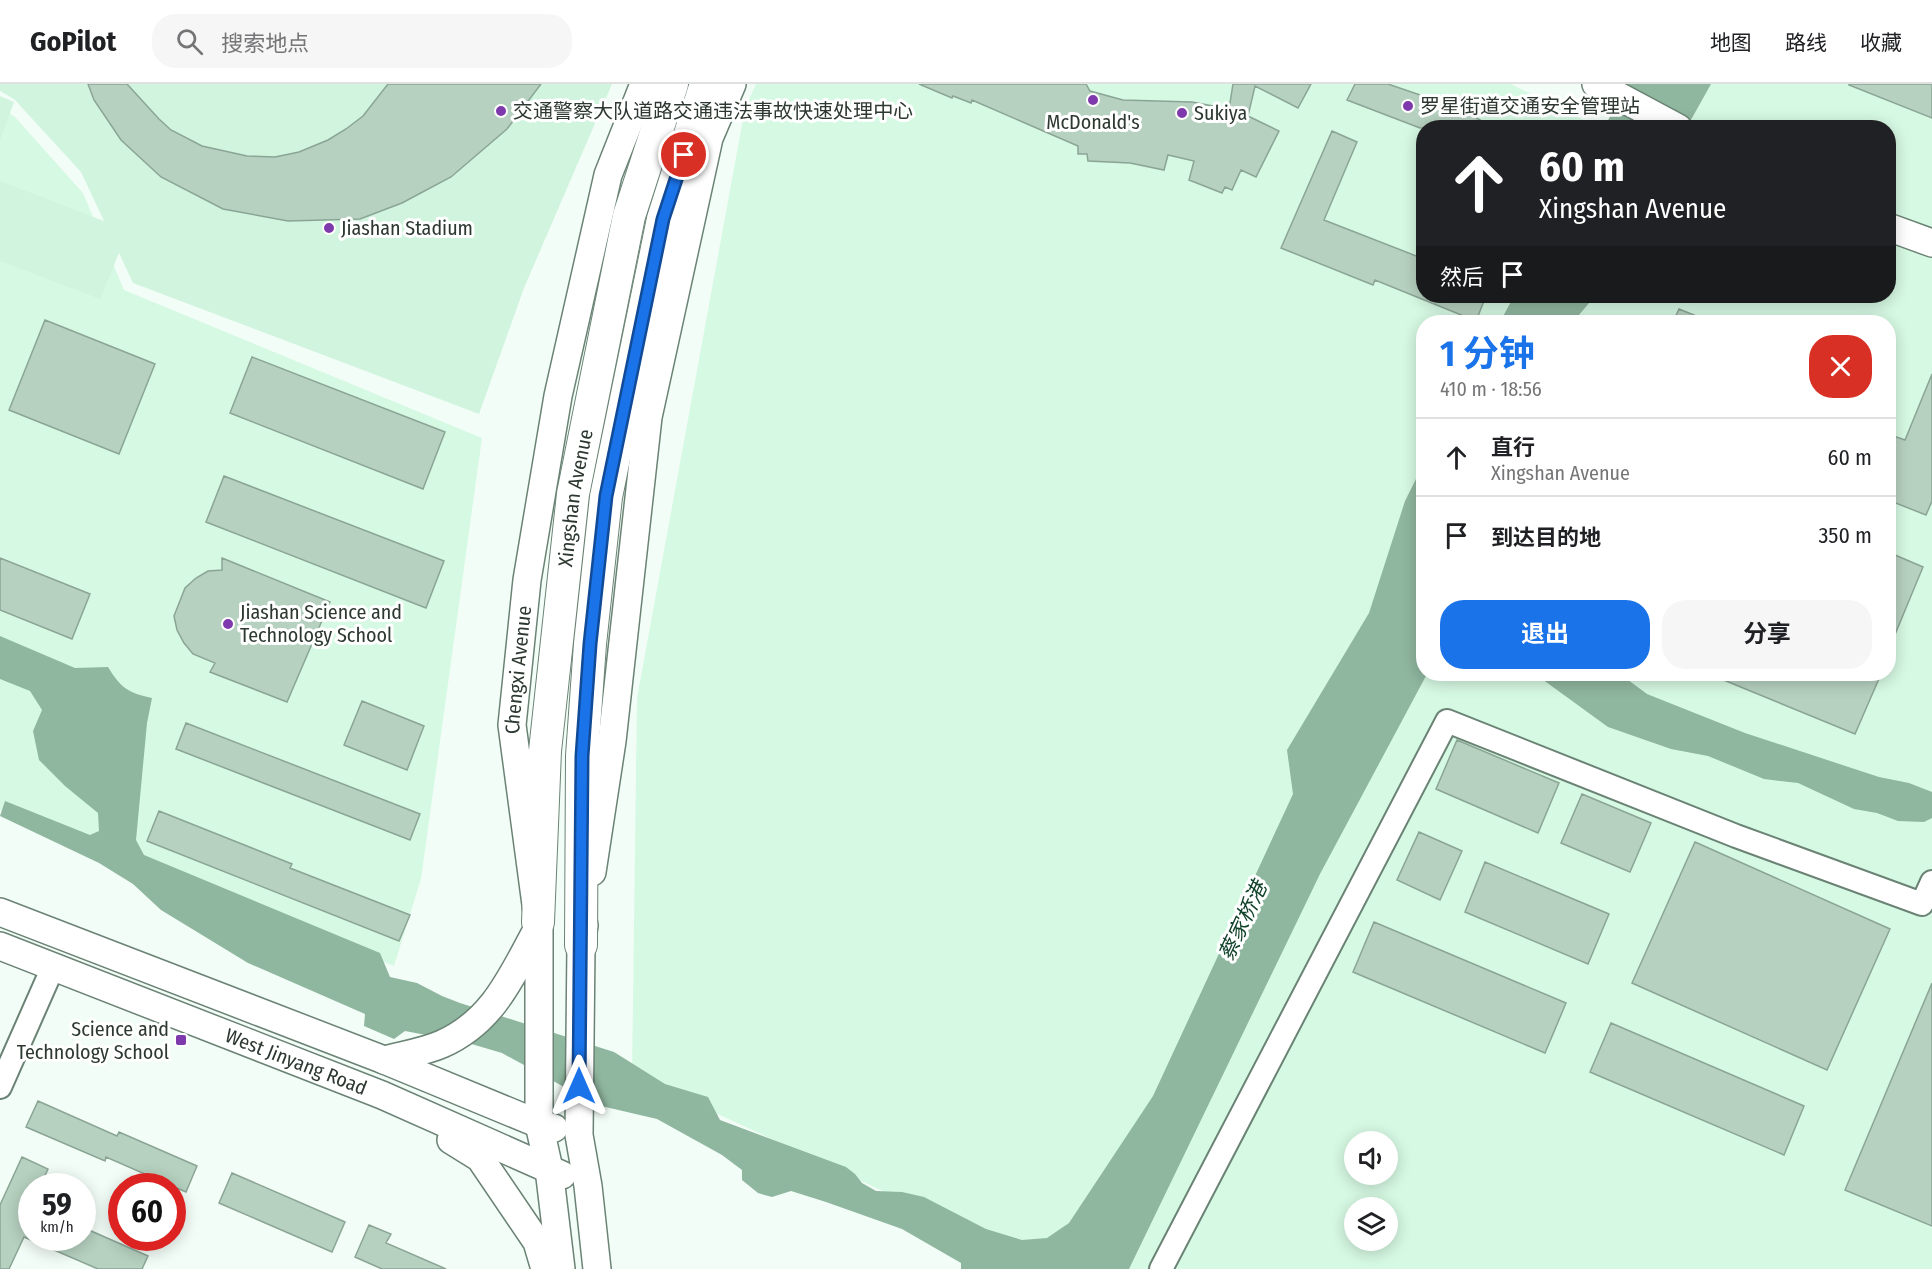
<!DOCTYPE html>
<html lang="zh">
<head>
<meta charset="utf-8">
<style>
	body { margin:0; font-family:"Fira Sans Condensed","Noto Sans SC",sans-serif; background:#f6f6f6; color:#202124; height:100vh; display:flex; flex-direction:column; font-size:22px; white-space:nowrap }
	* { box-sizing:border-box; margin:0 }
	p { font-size:20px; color:#757577 }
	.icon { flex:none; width:33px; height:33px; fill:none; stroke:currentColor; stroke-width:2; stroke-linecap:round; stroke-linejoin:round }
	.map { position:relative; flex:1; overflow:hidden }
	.details { position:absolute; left:1416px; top:231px; width:480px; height:366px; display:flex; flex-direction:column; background:#fff; border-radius:24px; box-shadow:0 3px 15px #0003 }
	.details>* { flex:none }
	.top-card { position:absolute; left:1416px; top:36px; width:480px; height:183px; border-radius:24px; box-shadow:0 3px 15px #0003; background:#202124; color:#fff; overflow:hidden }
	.fabs { position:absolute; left:1344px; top:1047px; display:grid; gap:12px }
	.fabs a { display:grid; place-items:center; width:54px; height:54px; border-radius:50%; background:#fff; box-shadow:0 3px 15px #0003; font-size:30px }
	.speed { position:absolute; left:18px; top:1089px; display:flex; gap:12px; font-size:30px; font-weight:700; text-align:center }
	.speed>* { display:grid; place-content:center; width:78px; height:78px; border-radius:50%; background:#fff; box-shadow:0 3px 15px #0003; line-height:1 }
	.speed small { font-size:15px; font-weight:400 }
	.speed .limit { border:9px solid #d22; background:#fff; color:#111 }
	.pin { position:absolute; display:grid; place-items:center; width:51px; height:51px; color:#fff; margin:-26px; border:3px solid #fff; border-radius:50%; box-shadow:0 2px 6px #0007 }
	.me { position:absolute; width:66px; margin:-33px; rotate:0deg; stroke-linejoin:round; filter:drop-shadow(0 0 4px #0008) }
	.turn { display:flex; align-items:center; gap:21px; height:126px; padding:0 24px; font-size:27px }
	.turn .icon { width:78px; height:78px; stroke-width:2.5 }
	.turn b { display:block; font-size:42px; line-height:51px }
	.then { display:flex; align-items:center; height:57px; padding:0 24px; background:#0003; gap:12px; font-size:22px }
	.round { display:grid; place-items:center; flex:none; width:63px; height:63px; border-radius:24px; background:#f6f6f6 }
	.headline { display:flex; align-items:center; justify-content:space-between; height:102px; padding:0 24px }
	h1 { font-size:36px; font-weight:700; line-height:45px; color:#1a73e8 }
	.cta { display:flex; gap:12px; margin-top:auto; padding:12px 24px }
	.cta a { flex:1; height:69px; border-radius:24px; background:#1a73e8; color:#fff; font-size:24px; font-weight:700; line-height:69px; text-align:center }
	.cta a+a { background:#f6f6f6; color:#202124 }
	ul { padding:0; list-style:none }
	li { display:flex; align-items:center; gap:18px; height:78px; padding:0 24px; border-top:2px solid #e0e0e0 }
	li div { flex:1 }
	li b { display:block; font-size:22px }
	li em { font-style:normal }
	header { display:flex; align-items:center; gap:36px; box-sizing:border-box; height:84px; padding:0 30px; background:#fff; border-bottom:2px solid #e0e0e0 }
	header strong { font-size:28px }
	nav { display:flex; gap:33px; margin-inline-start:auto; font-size:21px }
	.search { width:420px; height:54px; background:#f6f6f6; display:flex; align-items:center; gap:15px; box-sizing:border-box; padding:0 21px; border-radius:24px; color:#757577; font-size:22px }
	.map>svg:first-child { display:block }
	.built { fill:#d6f9e3; fill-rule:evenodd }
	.green { fill:#d0f4de }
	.water { fill:#8fb69e }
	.building { fill:#b6d1c0; stroke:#8ba595; stroke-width:1.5 }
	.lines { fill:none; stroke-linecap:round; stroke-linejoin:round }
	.minor-casing { stroke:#6a8374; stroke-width:26 }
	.major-casing { stroke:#6a8374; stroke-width:30 }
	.highway-casing { stroke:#6a8374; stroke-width:34 }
	.minor { stroke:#fff; stroke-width:22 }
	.major { stroke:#fff; stroke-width:27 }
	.highway { stroke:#fff; stroke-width:32 }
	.route-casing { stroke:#114b97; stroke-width:15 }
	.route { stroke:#1a73e8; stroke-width:10 }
	.poi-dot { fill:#7e3aad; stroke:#fff; stroke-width:2 }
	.labels { text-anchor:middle; stroke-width:6; stroke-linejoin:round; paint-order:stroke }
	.poi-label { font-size:20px; fill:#2d3831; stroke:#fff; text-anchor:start }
	.street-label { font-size:20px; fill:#2d3831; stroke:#fff }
	.water-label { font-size:21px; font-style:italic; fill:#11422a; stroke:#fff }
</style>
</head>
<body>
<header>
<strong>GoPilot</strong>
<div class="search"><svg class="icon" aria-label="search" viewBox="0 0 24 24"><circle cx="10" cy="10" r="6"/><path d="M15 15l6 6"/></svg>搜索地点</div>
<nav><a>地图</a><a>路线</a><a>收藏</a></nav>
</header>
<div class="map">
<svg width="1932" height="1185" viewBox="0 0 1932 1185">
	<rect width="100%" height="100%" fill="#f3fdf7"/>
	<path class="built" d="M756,0h755l87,43 -174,1v168h464v-168l-200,-1 21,-43h223v1185h-882l-418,-195 5,-376 108,-590zM1424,238h464v352h-464zM1354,1058h34v32h-34zM1354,1124h34v32h-34z
		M0,23l15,10 68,76 41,97 358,148 -61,441 -27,87 -394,-156z"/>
	<path class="green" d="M0,0h612l-88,204 -45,126 -346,-131 -14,-30 -19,46 -100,-38v-80l104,40 -23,-49 -67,-73 -14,-8z
		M0,12l14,6 -14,38z"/>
	<path class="water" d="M1627,0h84l-24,43 -83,1z
		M1514,212h81l-22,26h-73z
		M1423,381l1,209h3l-107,200 -191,395h-168v-6l-59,-34 -76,-27 -35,-11 -19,6 -14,-4 -16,-13v-10l-20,-15 -65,-36 -60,-14 -95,-52 -34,-10 -63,-12 -11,8 -30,-13 1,-12 -117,-51 -87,-53 -28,-26 -34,-21 -99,-47 5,-15 85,34 9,-4 -1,-18 -33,-27 -26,-26 -6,-29 9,-21 -12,-19 -30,-12v-43l75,32 33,-1c13,21 20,26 44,31l-5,25 -11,117 8,15 236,98 10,24 27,6 25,13 18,7 154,49 51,32 43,13 12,23 126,47 9,7 7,9 14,8 26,1 22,5 62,32 36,11 25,-2 22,-15 84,-127 140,-302 -6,-44 82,-137 36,-112z
		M1535,590h85l27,20 98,39 134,44 30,6 23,9v26l-8,4 -26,-1 -21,-8 -23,-4 -56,-26 -34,-4 -56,-23 -37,-7 -63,-22z"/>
	<path class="building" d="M88,0h39l32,35 12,11 31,16 45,10 28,1 24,-5 29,-12 18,-11 17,-13 25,-32h153l-34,45 -56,48 -49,26 -42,16 -72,2 -65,-12 -62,-32 -40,-37 -27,-40z
		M919,0h167l4,7 33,9 69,2 37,7 4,-25h78l-13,24 -43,-22 -7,30 31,15 -23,46 -15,-7 -9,20 -7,-3 -3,6 -33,-13 5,-19 -26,-6 -4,15 -34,-7 -42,-2 -1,-7h-9v-8l-106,-46 -1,3 -18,-7 -1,2z
		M1355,0h33l73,25 33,19h-74l-73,-28z
		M1849,0h83v34l-83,-33z
		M1332,47l25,11 -33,78 100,39v37h62l-10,25 -101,-41 -2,5 -92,-37z
		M1679,225l32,13h-38z
		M45,236l110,44 -36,90 -110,-44z
		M252,273l193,75 -22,57 -193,-76z
		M1932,290v127l-6,14 -38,-15v-66l17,6z
		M224,392l220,85 -18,47 -220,-86z
		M1888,468l35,15 -34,82h-1z
		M0,474l90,36 -18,45 -72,-29z
		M222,474l108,44 -43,100 -77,-30 5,-9 -22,-9 -9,-11 -7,-13 -3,-14 11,-28 11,-10 12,-7 14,-1z
		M1709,590h172l-26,60z
		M362,617l62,25 -17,44 -63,-25z
		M186,639l234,91 -10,26 -234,-91z
		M1457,656l102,43 -21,50 -102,-44z
		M1582,710l69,29 -21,49 -69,-29z
		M159,727l133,53 -2,4 120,47 -11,26 -252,-100z
		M1419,748l43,19 -22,49 -43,-20z
		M1695,758l195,87 -63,141 -195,-87z
		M1485,778l124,52 -21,50 -123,-52z
		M1374,838l192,81 -21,50 -192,-81z
		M1932,899v243l-87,-36z
		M1611,939l193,83 -20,49 -194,-83z
		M38,1017l79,35 2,-4 78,34 -11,26 -80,-35 -1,4 -79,-34z
		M22,1073l26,12 -8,17h-8v52h50v-11l66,29 -6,13h-44l-74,-32 -15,32h-9v-64z
		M232,1089l113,49 -13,30 -113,-49z
		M369,1141l22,9 -5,9 60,26h-64l-27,-12z"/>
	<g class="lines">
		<defs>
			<path id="minor" d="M0,1003l53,-120
				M1161,1185l286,-548 289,115 186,68 10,-22"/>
			<g id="major">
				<path d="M1596,0l82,44"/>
				<path d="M1888,143l44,16"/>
				<path d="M592,788l20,-131 36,-324 61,-279 23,-54"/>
				<path d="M0,828l384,148 155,64 15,4"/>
				<path d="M584,841l-3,20 -2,190 9,51 9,83"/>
				<path id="s1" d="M0,862l382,149 180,80"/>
				<path d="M384,976c19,-5 40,-8 58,-16 52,-23 70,-69 96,-116"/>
				<path d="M451,1056l29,18 57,84 8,27"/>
				<path id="s2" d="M561,1185l-12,-100 -10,-45v-197l-27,-202 15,-145 31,-184 50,-221 36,-91"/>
			</g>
			<g id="highway">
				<path id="s3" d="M538,838l7,-171 28,-257 56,-278 43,-132"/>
				<path d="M581,861l1,-189 8,-112 16,-147 57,-278 43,-135"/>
			</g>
		</defs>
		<use href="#minor" class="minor-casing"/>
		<use href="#major" class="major-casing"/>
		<use href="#highway" class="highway-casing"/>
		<use href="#minor" class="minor"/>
		<use href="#major" class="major"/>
		<use href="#highway" class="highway"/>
	</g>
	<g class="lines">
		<defs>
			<path id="route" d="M579,1002l3,-330 8,-112 16,-148 57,-277 21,-64"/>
		</defs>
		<use href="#route" class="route-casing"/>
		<use href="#route" class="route"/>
	</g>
	<g class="poi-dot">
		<circle cx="1093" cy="16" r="6"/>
		<circle cx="1408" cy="22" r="6"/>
		<circle cx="501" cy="27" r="6"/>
		<circle cx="1182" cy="29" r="6"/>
		<circle cx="329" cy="144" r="6"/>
		<circle cx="228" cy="540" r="6"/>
		<rect x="175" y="950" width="12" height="12" rx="3"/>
	</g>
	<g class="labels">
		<g class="poi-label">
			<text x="1420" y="29">罗星街道交通安全管理站</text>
			<text x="513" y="34">交通警察大队道路交通违法事故快速处理中心</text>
			<text x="1194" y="36">Sukiya</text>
			<text x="1093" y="45" text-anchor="middle">McDonald's</text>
			<text x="341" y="151">Jiashan Stadium</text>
			<text x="240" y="535">Jiashan Science and<tspan x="240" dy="23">Technology School</tspan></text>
			<text x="169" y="952" text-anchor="end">Science and<tspan x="169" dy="23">Technology School</tspan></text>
		</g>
		<g class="street-label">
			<text dy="7" stroke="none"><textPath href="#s3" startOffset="426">Xingshan Avenue</textPath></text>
			<text dy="7" stroke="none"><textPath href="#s2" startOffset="603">Chengxi Avenue</textPath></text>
			<text dy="7" stroke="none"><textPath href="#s1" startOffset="318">West Jinyang Road</textPath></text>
		</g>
		<g class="water-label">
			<text transform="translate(1243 837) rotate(-65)" y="7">蔡家桥港</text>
		</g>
	</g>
</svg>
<div class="fabs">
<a><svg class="icon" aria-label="sound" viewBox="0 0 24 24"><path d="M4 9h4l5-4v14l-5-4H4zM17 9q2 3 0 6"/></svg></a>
<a><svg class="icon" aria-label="layers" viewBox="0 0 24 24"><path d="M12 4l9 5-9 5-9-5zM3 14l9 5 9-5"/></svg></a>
</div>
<div class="speed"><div>59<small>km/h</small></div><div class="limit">60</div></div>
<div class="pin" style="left:684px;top:71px;background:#d93025"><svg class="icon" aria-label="arrive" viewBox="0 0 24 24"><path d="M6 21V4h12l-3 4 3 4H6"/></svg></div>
<svg class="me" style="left:579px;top:1002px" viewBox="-20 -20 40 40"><path d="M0-17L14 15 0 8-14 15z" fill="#1a73e8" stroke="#fff" stroke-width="4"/></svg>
<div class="top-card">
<div class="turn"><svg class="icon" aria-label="ahead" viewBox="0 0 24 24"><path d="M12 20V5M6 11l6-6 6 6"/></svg><div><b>60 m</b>Xingshan Avenue</div></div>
<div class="then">然后<svg class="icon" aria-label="arrive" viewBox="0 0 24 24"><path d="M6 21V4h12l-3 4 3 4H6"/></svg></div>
</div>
<section class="details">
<div class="headline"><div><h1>1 分钟</h1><p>410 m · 18:56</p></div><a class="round" style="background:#d93025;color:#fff"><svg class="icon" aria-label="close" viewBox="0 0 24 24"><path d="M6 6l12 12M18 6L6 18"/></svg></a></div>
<ul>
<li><svg class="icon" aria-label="ahead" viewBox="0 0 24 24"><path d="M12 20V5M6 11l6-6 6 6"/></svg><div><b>直行</b><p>Xingshan Avenue</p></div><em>60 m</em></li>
<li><svg class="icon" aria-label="arrive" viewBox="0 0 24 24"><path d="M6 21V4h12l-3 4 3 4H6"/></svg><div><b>到达目的地</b></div><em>350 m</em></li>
</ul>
<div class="cta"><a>退出</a><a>分享</a></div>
</section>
</div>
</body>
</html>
